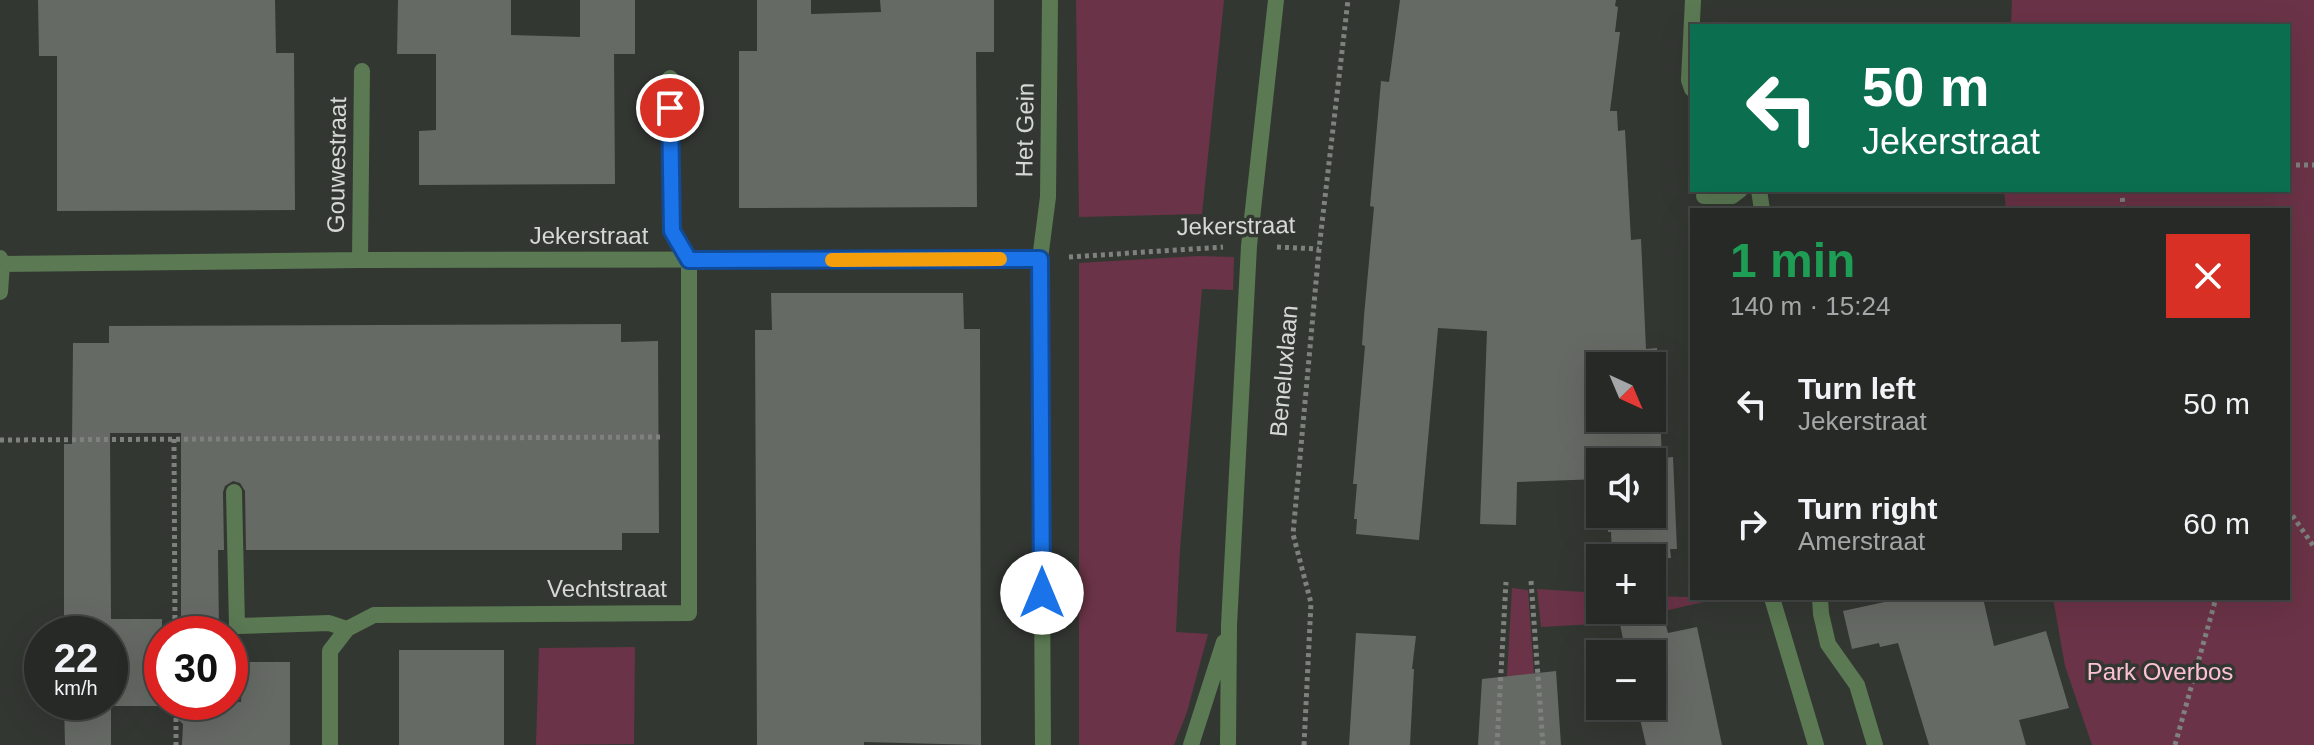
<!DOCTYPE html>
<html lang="en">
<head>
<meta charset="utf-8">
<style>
	body { margin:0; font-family:Helvetica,sans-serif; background:#2e312e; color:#f1f3f6; height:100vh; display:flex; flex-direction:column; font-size:30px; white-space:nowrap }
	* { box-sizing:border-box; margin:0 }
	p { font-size:26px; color:#a4a6a7 }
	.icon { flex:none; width:44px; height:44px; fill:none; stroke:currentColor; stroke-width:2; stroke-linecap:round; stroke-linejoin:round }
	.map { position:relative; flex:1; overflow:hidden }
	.sheet { position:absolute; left:1690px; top:208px; width:600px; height:392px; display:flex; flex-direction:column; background:#262926; border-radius:0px; box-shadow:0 8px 32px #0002,0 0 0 2px #424543 }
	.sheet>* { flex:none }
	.top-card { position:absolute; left:1690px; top:24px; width:600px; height:168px; border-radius:0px; box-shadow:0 8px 32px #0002,0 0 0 2px #424543; background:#0b6e4f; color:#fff; overflow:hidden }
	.needle { width:52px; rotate:136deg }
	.fabs { position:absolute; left:1586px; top:352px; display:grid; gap:16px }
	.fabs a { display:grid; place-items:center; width:80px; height:80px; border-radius:0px; background:#262926; box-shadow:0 8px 32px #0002,0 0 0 2px #424543; font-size:40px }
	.speed { position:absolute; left:24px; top:616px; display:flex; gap:16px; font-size:40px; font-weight:700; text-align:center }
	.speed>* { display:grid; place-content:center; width:104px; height:104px; border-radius:50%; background:#262926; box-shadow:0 8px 32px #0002,0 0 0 2px #424543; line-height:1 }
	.speed small { font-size:20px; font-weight:400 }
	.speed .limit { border:12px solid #d22; background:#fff; color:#111 }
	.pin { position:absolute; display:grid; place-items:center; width:68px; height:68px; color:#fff; margin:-34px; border:4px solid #fff; border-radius:50%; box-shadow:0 2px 8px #0007 }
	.me { position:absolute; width:88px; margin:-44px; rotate:0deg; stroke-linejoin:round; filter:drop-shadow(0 0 6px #0008) }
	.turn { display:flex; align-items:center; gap:28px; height:168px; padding:0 40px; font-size:36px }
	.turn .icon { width:104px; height:104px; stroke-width:2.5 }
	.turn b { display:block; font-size:56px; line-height:68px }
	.round { display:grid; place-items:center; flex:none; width:84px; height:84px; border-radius:0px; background:#2e312e }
	.head { display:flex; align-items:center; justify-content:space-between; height:136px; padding:0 40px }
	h1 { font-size:48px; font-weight:700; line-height:60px; color:#1e9e55 }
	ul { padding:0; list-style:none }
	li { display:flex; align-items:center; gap:24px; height:120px; padding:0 40px }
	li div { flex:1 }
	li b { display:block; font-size:30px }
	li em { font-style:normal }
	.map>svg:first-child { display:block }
	.green { fill:#6b3347 }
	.building { fill:#666a65; fill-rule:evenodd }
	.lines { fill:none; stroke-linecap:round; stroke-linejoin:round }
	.path { stroke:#7e817d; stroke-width:5; stroke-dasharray:4 4; stroke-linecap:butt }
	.service { stroke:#5b7953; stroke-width:16 }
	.minor { stroke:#5b7953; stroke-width:16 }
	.route-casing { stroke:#114b97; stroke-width:20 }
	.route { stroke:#1a73e8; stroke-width:14 }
	.slow { stroke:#f59e0b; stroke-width:14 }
	.labels { text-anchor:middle; stroke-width:7; stroke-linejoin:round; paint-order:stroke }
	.street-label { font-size:24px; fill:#d5d8d5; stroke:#333732 }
	.park-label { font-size:24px; fill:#fdc1d4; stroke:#333732 }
</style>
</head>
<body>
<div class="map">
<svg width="2314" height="745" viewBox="0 0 2314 745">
	<rect width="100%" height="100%" fill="#333732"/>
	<path class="green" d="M1076,0h148l-22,214 -123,3z
		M2012,0h302v745h-222l-27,-79 -12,-68h235v-388h-282l-2,-20h284v-164h-277z
		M1198,256l36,1 -1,33 -31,-1 -22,260 -4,83 32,2 -21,78 -13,33h-95v-482z
		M1512,588l16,2 11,155h-36z
		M1537,589l63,4v17h52v-14l69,2 -109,25 -71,4z
		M635,647l-1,97 -98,1 3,-97z"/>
	<path class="building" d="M38,0h237l1,53h18l1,157 -238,1v-155h-18z
		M398,0h113v35l69,2v-37h55v54h-21l1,130 -196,1v-54l17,-1v-76h-39z
		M757,0h54v14l70,-2 -1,-12h114v52h-18l1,155 -238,1v-157h18z
		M1400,0h216l-1,6 3,1 -3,25h5l-10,79h7l1,20 7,-1 6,110 10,-1 5,110 11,-1 5,110 11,-1 4,92h-7l1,9h-39l1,-7 -21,1 -1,-20h-3l-1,-18h45v-52h-52v17l-83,3 -1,43 -36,-1 7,-193 -49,-3 -19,212 -63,-6 1,-15h-3l3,-35h-4l12,-138 -3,-1 2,-29 10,-109 -4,-1 11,-125 8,1zM1600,366h52v52h-52z
		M771,293h192l1,36h16l1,416 -117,-3v3h-107l-2,-415h17z
		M621,324v18l37,-1 1,192h-37v17h-376l-1,-59 -5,-8 -7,-2 -8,5 -2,6 1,58h-6l1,84h-38v-201h-71l1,186h51v83h79l3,-40h46v83h-108l1,-21 -21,-20v2h-51v39h-46l-1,-43h46v-68h-46v-190h8l1,-101h36v-17z
		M1903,598h80l11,48 52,-15 23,77 -50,12 7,25h-97l-31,-102 -18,4 -1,-4 -27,6 -9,-38z
		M1663,614l5,19 29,-6 25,118h-76l-9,-39h15v-52h-26l-6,-30z
		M1356,633l60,3 -4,33h2l-4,76h-61z
		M399,650h105v95h-105z
		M1556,671l5,74h-83l4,-66z"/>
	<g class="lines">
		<path class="path" d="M2288,165h26
			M2122,190l1,20
			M1277,247l42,2
			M1069,257l154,-10
			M174,439l1,195
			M0,440l660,-3
			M2288,509l26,38
			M1531,581l12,164
			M176,702v43
			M1304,745l7,-142 -18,-69 26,-285 29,-249
			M1497,745l9,-163
			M2175,745l41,-147"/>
		<path class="service" d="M234,492l3,134 92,-3 18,6"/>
		<path class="minor" d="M1692,89l-3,-9 4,-80
			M1759,190l3,20
			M1704,196h28l8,-6
			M0,258l2,6 -2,28
			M360,260l2,-189
			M2,264l358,-4 680,-1
			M1772,598l44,147
			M1820,598l1,16 7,30 29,41 18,60
			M330,745v-94l17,-22 27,-14 315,-2v-353l-17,-29 -2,-153
			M1043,745l-3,-486 8,-62 2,-197
			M1191,745l33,-103
			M1228,745l1,-120 20,-379 27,-246"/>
	</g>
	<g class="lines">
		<defs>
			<path id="route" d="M670,108l2,123 17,29 351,-1 2,334"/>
		</defs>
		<use href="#route" class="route-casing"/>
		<use href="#route" class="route"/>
		<path class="slow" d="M832,260l168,-1"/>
	</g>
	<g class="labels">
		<g class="street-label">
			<text transform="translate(1025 130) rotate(-89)" y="8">Het Gein</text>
			<text transform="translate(337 165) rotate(-89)" y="8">Gouwestraat</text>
			<text transform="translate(1236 226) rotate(-1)" y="8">Jekerstraat</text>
			<text x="589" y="244">Jekerstraat</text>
			<text transform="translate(1284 371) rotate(-85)" y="8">Beneluxlaan</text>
			<text x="607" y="597">Vechtstraat</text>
		</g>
		<g class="park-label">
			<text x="2160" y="680">Park Overbos</text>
		</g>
	</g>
</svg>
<div class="fabs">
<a><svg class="needle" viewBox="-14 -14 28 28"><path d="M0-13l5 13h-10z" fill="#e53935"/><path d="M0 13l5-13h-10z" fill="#a4a6a7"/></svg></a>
<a><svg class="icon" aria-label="sound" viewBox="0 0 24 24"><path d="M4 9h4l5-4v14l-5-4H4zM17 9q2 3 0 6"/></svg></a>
<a>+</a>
<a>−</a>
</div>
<div class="speed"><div>22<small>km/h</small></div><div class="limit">30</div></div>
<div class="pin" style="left:670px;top:108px;background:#d93025"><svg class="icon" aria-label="arrive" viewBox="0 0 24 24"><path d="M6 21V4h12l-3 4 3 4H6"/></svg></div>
<svg class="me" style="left:1042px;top:593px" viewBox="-20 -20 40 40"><circle r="19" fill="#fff"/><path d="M0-13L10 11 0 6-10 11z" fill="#1a73e8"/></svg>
<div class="top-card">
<div class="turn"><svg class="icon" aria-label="left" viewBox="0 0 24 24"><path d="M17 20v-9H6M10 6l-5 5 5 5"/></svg><div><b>50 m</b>Jekerstraat</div></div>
</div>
<section class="sheet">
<div class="head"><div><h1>1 min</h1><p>140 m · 15:24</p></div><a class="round" style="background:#d93025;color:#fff"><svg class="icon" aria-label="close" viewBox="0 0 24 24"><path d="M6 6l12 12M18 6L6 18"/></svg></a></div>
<ul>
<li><svg class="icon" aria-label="left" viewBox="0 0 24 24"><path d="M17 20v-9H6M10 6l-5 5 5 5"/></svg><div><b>Turn left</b><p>Jekerstraat</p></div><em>50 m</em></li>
<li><svg class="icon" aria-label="right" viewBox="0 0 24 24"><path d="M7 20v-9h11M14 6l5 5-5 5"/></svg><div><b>Turn right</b><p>Amerstraat</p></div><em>60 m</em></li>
</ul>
</section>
</div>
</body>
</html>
